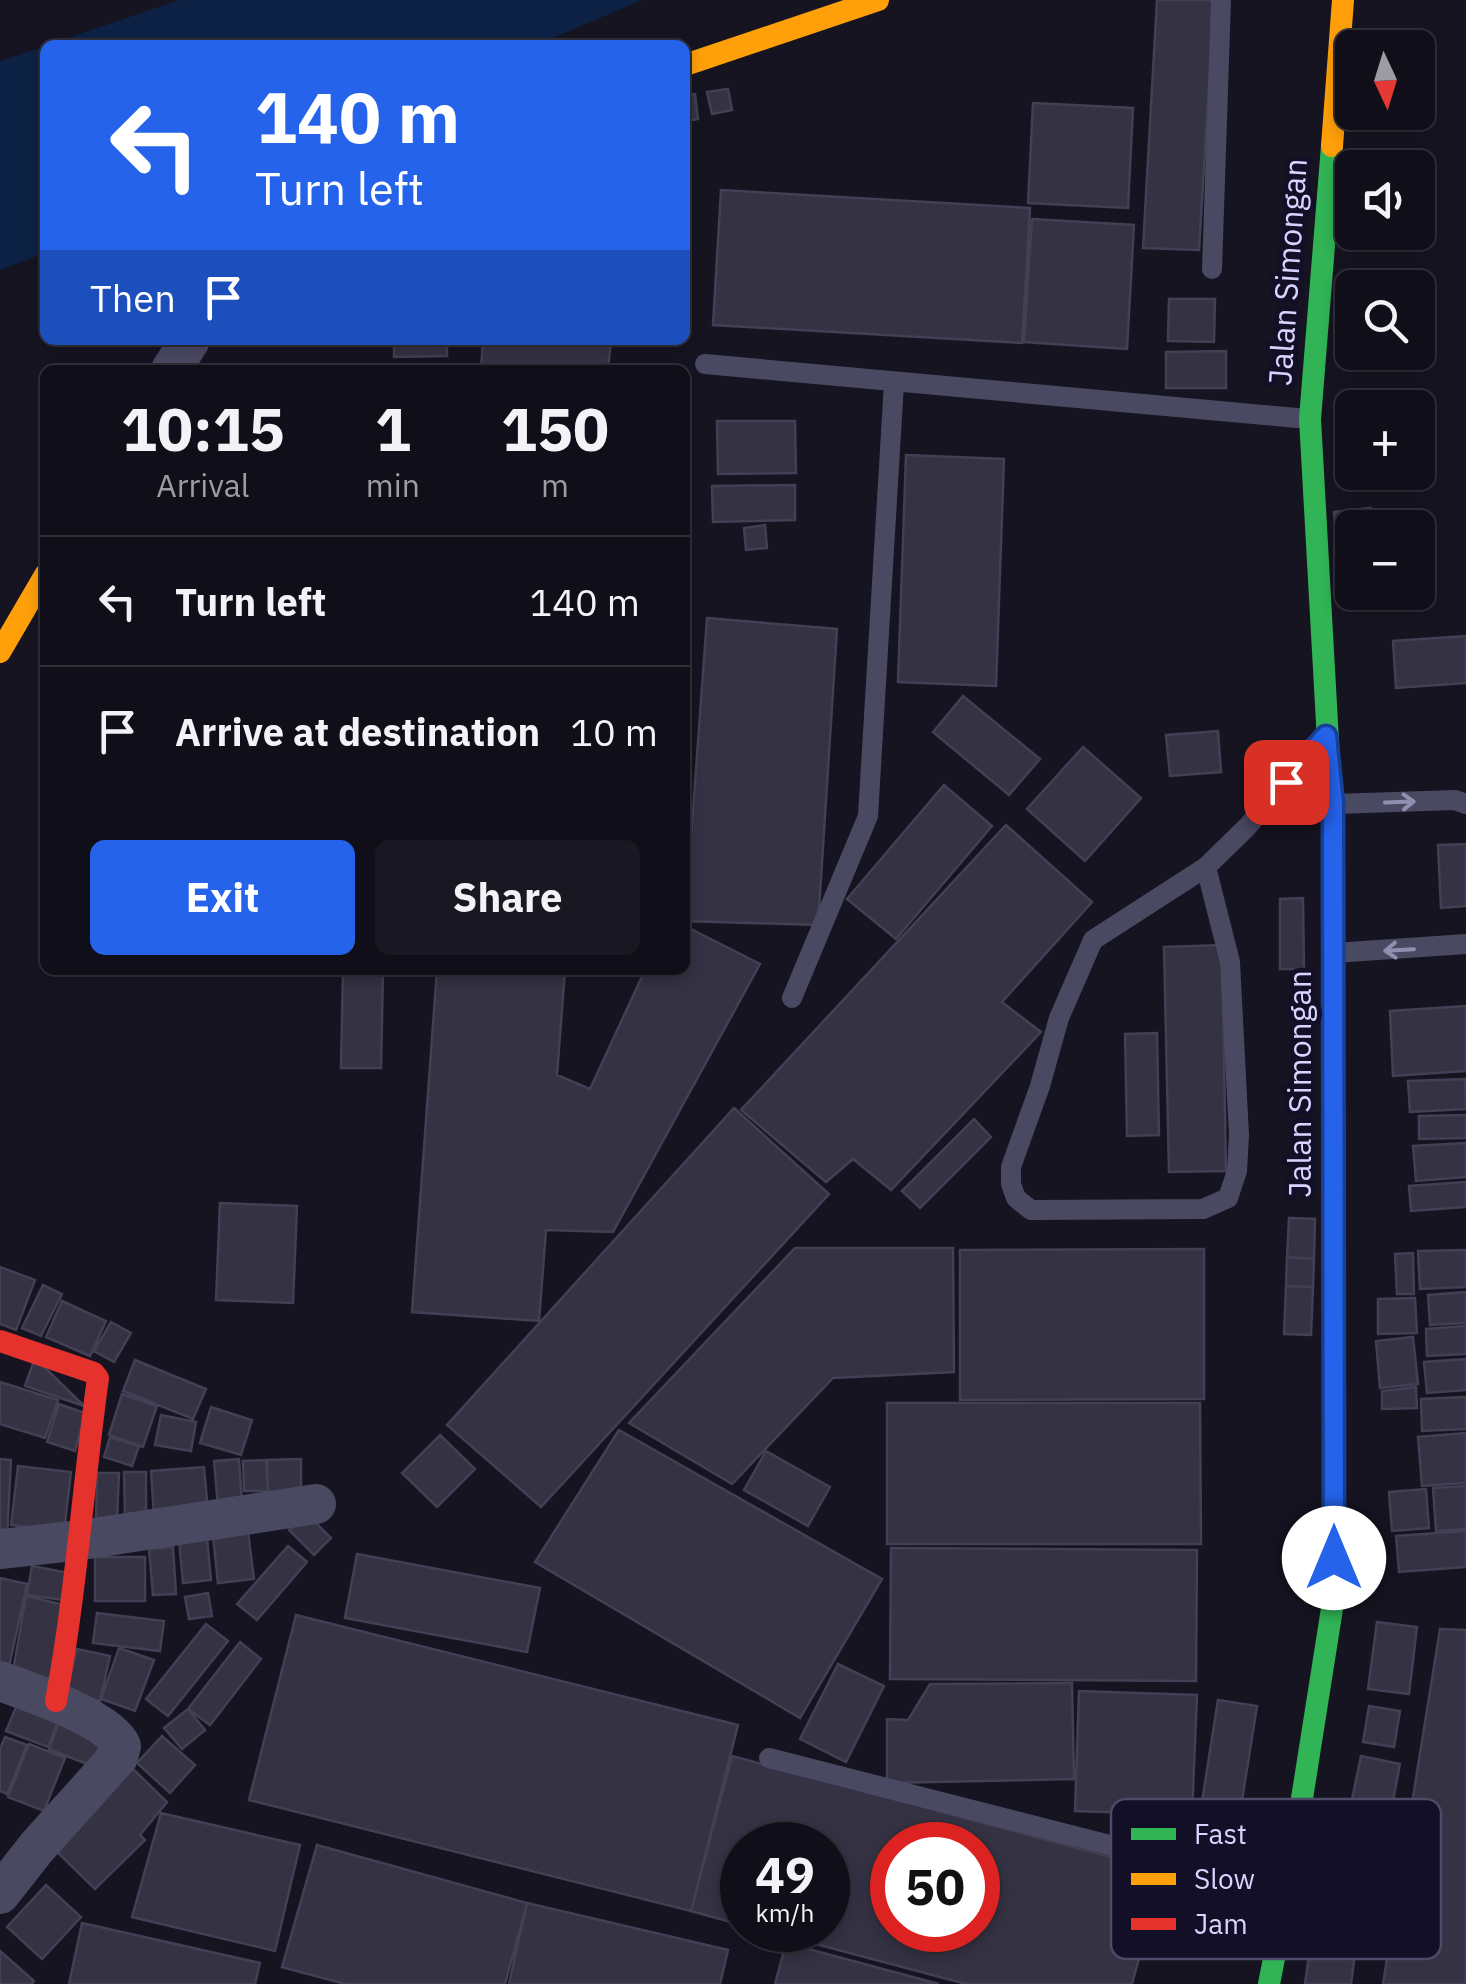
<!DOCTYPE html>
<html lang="en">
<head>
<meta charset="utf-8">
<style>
	body { margin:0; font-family:"IBM Plex Sans",sans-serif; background:#191822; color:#f1f3f6; height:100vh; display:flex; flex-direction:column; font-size:38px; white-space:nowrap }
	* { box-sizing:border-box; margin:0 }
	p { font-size:32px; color:#9c9ca2 }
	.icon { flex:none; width:55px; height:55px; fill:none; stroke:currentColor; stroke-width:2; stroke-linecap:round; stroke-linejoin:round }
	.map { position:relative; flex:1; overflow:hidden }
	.side { position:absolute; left:40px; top:365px; width:650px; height:610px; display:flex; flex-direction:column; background:#100f19; border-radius:15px; box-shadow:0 5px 15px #0003,0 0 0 2px #302f38 }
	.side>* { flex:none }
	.hud { position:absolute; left:40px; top:40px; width:650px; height:305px; border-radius:15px; box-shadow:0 5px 15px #0003,0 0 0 2px #302f38; background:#2563eb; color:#fff; overflow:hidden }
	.needle { width:65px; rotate:176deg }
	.tools { position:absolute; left:1335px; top:30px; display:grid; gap:20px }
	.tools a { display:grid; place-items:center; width:100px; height:100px; border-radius:15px; background:#100f19; box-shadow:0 5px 15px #0003,0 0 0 2px #302f38; font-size:50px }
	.speed { position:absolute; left:720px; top:1822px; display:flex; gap:20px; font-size:50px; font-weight:700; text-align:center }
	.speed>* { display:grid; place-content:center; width:130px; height:130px; border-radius:50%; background:#100f19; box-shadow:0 5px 15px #0003,0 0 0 2px #302f38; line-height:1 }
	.speed small { font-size:25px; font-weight:400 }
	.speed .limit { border:15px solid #d22; background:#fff; color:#111 }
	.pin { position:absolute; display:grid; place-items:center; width:85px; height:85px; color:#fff; margin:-42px; border-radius:20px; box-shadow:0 5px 15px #0006 }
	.me { position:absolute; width:110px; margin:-55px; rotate:0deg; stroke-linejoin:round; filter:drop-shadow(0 0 8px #0008) }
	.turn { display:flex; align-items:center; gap:35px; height:210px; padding:0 50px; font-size:45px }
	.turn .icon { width:130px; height:130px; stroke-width:2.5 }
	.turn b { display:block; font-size:70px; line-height:85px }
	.then { display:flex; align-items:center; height:95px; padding:0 50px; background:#0003; gap:20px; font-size:38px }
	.eta { display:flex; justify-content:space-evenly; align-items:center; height:170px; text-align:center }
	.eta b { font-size:60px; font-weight:800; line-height:70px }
	.primary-button { display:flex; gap:20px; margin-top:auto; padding:20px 50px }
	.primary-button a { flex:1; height:115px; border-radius:15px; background:#2563eb; color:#fff; font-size:40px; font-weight:800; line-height:115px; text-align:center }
	.primary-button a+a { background:#191822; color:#f1f3f6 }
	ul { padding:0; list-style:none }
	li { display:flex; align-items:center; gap:30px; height:130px; padding:0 50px; border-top:2px solid #302f38 }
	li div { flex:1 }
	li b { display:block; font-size:38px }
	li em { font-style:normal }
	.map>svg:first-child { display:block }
	.water { fill:#0d2144 }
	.building { fill:#343243; stroke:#433f54; stroke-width:2.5; fill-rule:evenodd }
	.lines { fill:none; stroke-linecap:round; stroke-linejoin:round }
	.lane { stroke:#4a4962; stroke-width:20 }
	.street { stroke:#4a4962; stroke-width:40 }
	.fast { stroke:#30b455; stroke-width:22 }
	.slow { stroke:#ff9f0a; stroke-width:22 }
	.jam { stroke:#e5322d; stroke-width:22 }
	.oneway { stroke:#928eb0 }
	.route-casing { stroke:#184099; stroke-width:25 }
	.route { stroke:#2563eb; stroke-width:18 }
	.labels { text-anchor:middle; stroke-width:10; stroke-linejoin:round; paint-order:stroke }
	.street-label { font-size:32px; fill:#d9d4ff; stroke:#130f26 }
	.key { fill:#130f26; stroke:#4e4a67; stroke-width:2.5 }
	.key-label { font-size:28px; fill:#d9d4ff }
</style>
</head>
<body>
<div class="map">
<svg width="1466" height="1984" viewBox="0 0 1466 1984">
	<rect width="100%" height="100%" fill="#161421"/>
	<path class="water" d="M179,0h463l-106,45h-488z
		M45,46v207l-45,17v-209z"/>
	<path class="building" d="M1157,0h57l-15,250 -56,-2z
		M728,89l4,21 -20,4 -5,-22z
		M695,94l3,25 -13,2v-26z
		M1033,103l100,5 -5,100 -100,-5z
		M721,190l309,18 -8,135 -309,-18z
		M1032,219l102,6 -7,124 -103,-7z
		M1360,232h27v17h-26z
		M1169,299h46l-1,43 -46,-1z
		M394,340h53v16l-53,1z
		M483,340h128l-3,30h-127z
		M1226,351v37h-60v-36z
		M717,421h78l1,52 -78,1z
		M906,455l98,4 -8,227 -98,-4z
		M795,485v35l-82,2 -1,-36z
		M1371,508l2,20h-21v49l-12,2 -6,-67z
		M765,525l2,23 -21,2 -2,-22z
		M707,618l130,11 -19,296 -133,-4z
		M1466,636v47l-70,5 -3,-47z
		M963,696l77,63 -31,36 -76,-63z
		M1218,731l3,41 -51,4 -4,-41z
		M1083,747l58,51 -56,63 -58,-52z
		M944,785l48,41 -96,113 -49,-40z
		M1006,825l86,77 -90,100 39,30 -150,158 -38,-31 -27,23 -85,-72z
		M1466,844v62l-25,2 -3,-63z
		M1303,898l1,71h-24v-70z
		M685,926l75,38 -147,268 -67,-2 -7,91 -127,-9 25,-342h128l-8,105 33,14 55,-119h40z
		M1222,945l4,226 -57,1 -5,-225z
		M343,970l40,1 -2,97h-40z
		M1466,1006v65l-73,5 -3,-65z
		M1157,1033l2,102 -32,1 -2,-102z
		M1465,1079l1,30 -56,3 -2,-31z
		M734,1108l95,86 -288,313 -94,-82z
		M1466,1115v23l-47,1v-23z
		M974,1119l17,18 -71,71 -18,-17z
		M1466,1143v34l-50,4 -3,-35z
		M1466,1182v25l-55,4 -2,-25z
		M220,1203l77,3 -4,97 -77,-3z
		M1289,1218l26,1 -1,40 -27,-2z
		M795,1248h158l1,124 -121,6 -101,106 -103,-61z
		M1204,1249v150l-244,1v-150z
		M1466,1250v37l-46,2 -2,-38z
		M1413,1253l1,41h-17l-2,-40z
		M1287,1257l27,2 -1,28 -27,-1z
		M0,1267l35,13 -19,50 -16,-6z
		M43,1285l19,9 -21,42 -19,-8z
		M1286,1286l27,1 -2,48 -27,-1z
		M1466,1292v31l-36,2 -2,-30z
		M1415,1298l2,35 -39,1v-35z
		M62,1301l44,20 -16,35 -44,-19z
		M111,1322l20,11 -17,29 -20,-11z
		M1466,1326v28l-39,2 -1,-27z
		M1413,1337l5,47 -38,4 -4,-47z
		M35,1358l49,48 -59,-20z
		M1466,1359v31l-39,3 -3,-31z
		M135,1360l71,29 -13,30 -70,-28z
		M0,1382l58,18 -13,38 -45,-14z
		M1416,1387l1,21 -35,1v-18z
		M122,1394l35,12 -14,41 -34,-12z
		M1466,1397v32l-44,2 -1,-32z
		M887,1403h313l1,141h-314z
		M59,1404l26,9 -10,38 -28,-9z
		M211,1407l41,13 -11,35 -41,-12z
		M161,1415l35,7 -5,29 -36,-6z
		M619,1430l263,149 -82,139 -265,-156z
		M1466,1433v50l-44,3 -4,-49z
		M440,1435l35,34 -38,38 -35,-34z
		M110,1437l29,9 -7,20 -28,-9z
		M766,1451l64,36 -22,39 -64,-36z
		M0,1459l11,1 -4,78h-7z
		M239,1459l3,46 -24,2 -4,-46z
		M301,1459v41l-33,1 -1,-41z
		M266,1460l2,31h-24l-1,-30z
		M18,1466l53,6 -7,59 -53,-6z
		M204,1467l4,44 -54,4 -3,-44z
		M124,1472h22v49h-21z
		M97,1473h22l-2,47h-21z
		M1466,1486v43l-30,2 -3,-43z
		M1426,1489l3,39 -37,3 -3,-39z
		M306,1513l25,25 -17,17 -25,-25z
		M1466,1531v36l-67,5 -3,-36z
		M248,1532l6,47 -36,4 -5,-47z
		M207,1538l4,42 -28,3 -4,-43z
		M288,1546l19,16 -50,58 -20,-16z
		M173,1547l3,47 -23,1 -4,-46z
		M891,1548l306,2 -1,131 -306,-2z
		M357,1554l183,34 -13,64 -182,-34z
		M95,1557h50v44h-50z
		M32,1566l42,8 -3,27 -44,-6z
		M0,1578l27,6 -19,87 -8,-2z
		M208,1593l4,23 -23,3 -4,-22z
		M26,1596l38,9 -13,80 -39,-8z
		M97,1613l67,8 -4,30 -67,-8z
		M296,1615l442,110 -47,186 -442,-111z
		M1377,1622l40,5 -8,67 -41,-5z
		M206,1624l22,17 -60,75 -22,-17z
		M1440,1629l26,1v354h-83z
		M240,1642l21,17 -51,66 -22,-16z
		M119,1648l35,12 -19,51 -34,-12z
		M77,1649l33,7 -10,45 -34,-7z
		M838,1664l46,22 -38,76 -46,-23z
		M1072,1683l2,96 -187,4v-64l21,1 22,-36z
		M1079,1691l118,4 -5,120 -117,-4z
		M19,1700l41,16 -12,31 -42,-16z
		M1218,1700l39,6 -23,145 -39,-5z
		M1369,1706l31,5 -6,36 -31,-5z
		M188,1709l17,21 -23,19 -18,-21z
		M60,1719l43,17 -11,30 -43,-17z
		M162,1736l33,29 -25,28 -33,-30z
		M5,1737l22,8 -20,49 -7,-3v-42z
		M29,1744l36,14 -21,53 -36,-14z
		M732,1756l431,115 -31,113h-166l-203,-54h65v-85h-86v80l-51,-14zM892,1845h86v85h-86z
		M1361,1756l39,8 -10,53 -40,-8z
		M131,1767l36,35 -27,33 5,5 -50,49 -43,-42z
		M161,1813l139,32 -25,106 -143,-34z
		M317,1845l210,58 -22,81h-160l-63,-17z
		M46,1885l35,32 -39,42 -35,-32z
		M527,1903l201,47 -8,34h-211z
		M82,1923l178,40 -5,21h-186z
		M1311,1941l45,6 -5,37h-46z
		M786,1943l153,41h-164z
		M0,1951l34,30 -2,3h-32z"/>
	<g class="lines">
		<path class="lane" d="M1212,269l9,-269
			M705,364l603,55
			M1335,804l120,-4 11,4
			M1206,867l24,95 9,173 -2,36 -9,27 -25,11 -172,1 -15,-12 -5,-14v-17l29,-81 19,-68 34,-78 113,-73 41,-40 71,-82
			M1334,953l132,-9
			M792,998l76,-182 26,-433
			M769,1758l466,119 51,10"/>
		<path class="street" d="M171,370l19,-30
			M0,1549l81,-9 235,-36
			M0,1681c28,10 110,38 121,65l-3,11 -81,90 -37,47"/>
		<path class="fast" d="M1332,146l-22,273 23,411
			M1269,1984l19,-97 46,-291v-339"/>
		<path class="slow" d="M685,65l193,-65
			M1332,146l11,-146
			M0,652l45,-77"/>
		<path class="jam" d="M1333,830l1,427
			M0,1341l94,32 4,5c-15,108 -22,216 -42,323"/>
	</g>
	<defs><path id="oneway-shaft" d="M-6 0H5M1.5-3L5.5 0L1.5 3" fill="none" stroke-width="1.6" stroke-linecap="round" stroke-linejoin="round" transform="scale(2.5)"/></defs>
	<g class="oneway">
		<use href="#oneway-shaft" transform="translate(1400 802) rotate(-2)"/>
		<use href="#oneway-shaft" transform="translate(1399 950) rotate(177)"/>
	</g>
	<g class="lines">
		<defs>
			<path id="route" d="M1286,782l40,-46 7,68 1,754"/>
		</defs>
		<use href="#route" class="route-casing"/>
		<use href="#route" class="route"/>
	</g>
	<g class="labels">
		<g class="street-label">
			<text transform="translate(1288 272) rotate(-86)" y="11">Jalan Simongan</text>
			<text transform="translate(1300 1084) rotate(-90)" y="11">Jalan Simongan</text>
		</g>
	</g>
	<rect x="1111" y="1799" width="330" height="160" rx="15" class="key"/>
	<rect x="1131" y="1828" width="45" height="12" fill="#30b455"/>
	<rect x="1131" y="1873" width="45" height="12" fill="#ff9f0a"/>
	<rect x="1131" y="1918" width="45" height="12" fill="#e5322d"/>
	<g class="key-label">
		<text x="1194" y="1844">Fast</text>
		<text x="1194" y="1889">Slow</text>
		<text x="1194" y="1934">Jam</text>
	</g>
</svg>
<div class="tools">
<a><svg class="needle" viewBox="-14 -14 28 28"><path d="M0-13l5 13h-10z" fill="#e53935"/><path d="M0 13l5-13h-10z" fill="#9c9ca2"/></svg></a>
<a><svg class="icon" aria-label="sound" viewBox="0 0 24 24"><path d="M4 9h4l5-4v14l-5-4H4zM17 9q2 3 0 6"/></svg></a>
<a><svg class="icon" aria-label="search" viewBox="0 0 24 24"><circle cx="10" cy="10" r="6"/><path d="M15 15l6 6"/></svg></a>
<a>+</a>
<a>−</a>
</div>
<div class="speed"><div>49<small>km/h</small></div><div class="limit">50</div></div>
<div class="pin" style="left:1286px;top:782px;background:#d93025"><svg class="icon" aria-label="arrive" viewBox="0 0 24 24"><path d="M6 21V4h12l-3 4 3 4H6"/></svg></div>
<svg class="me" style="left:1334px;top:1558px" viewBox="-20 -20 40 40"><circle r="19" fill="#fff"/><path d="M0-13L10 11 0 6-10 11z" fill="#2563eb"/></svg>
<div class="hud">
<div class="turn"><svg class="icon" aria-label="left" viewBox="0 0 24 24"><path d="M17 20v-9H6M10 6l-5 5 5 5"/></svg><div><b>140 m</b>Turn left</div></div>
<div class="then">Then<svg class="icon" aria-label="arrive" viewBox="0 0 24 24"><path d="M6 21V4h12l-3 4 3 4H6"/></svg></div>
</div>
<section class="side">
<div class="eta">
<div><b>10:15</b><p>Arrival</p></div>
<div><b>1</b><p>min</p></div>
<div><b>150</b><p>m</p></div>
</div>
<ul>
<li><svg class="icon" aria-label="left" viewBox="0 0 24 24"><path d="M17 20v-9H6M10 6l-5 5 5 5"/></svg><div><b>Turn left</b></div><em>140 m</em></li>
<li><svg class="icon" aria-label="arrive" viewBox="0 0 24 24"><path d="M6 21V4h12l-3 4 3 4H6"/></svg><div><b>Arrive at destination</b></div><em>10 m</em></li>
</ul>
<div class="primary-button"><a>Exit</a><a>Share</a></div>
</section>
</div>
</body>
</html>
